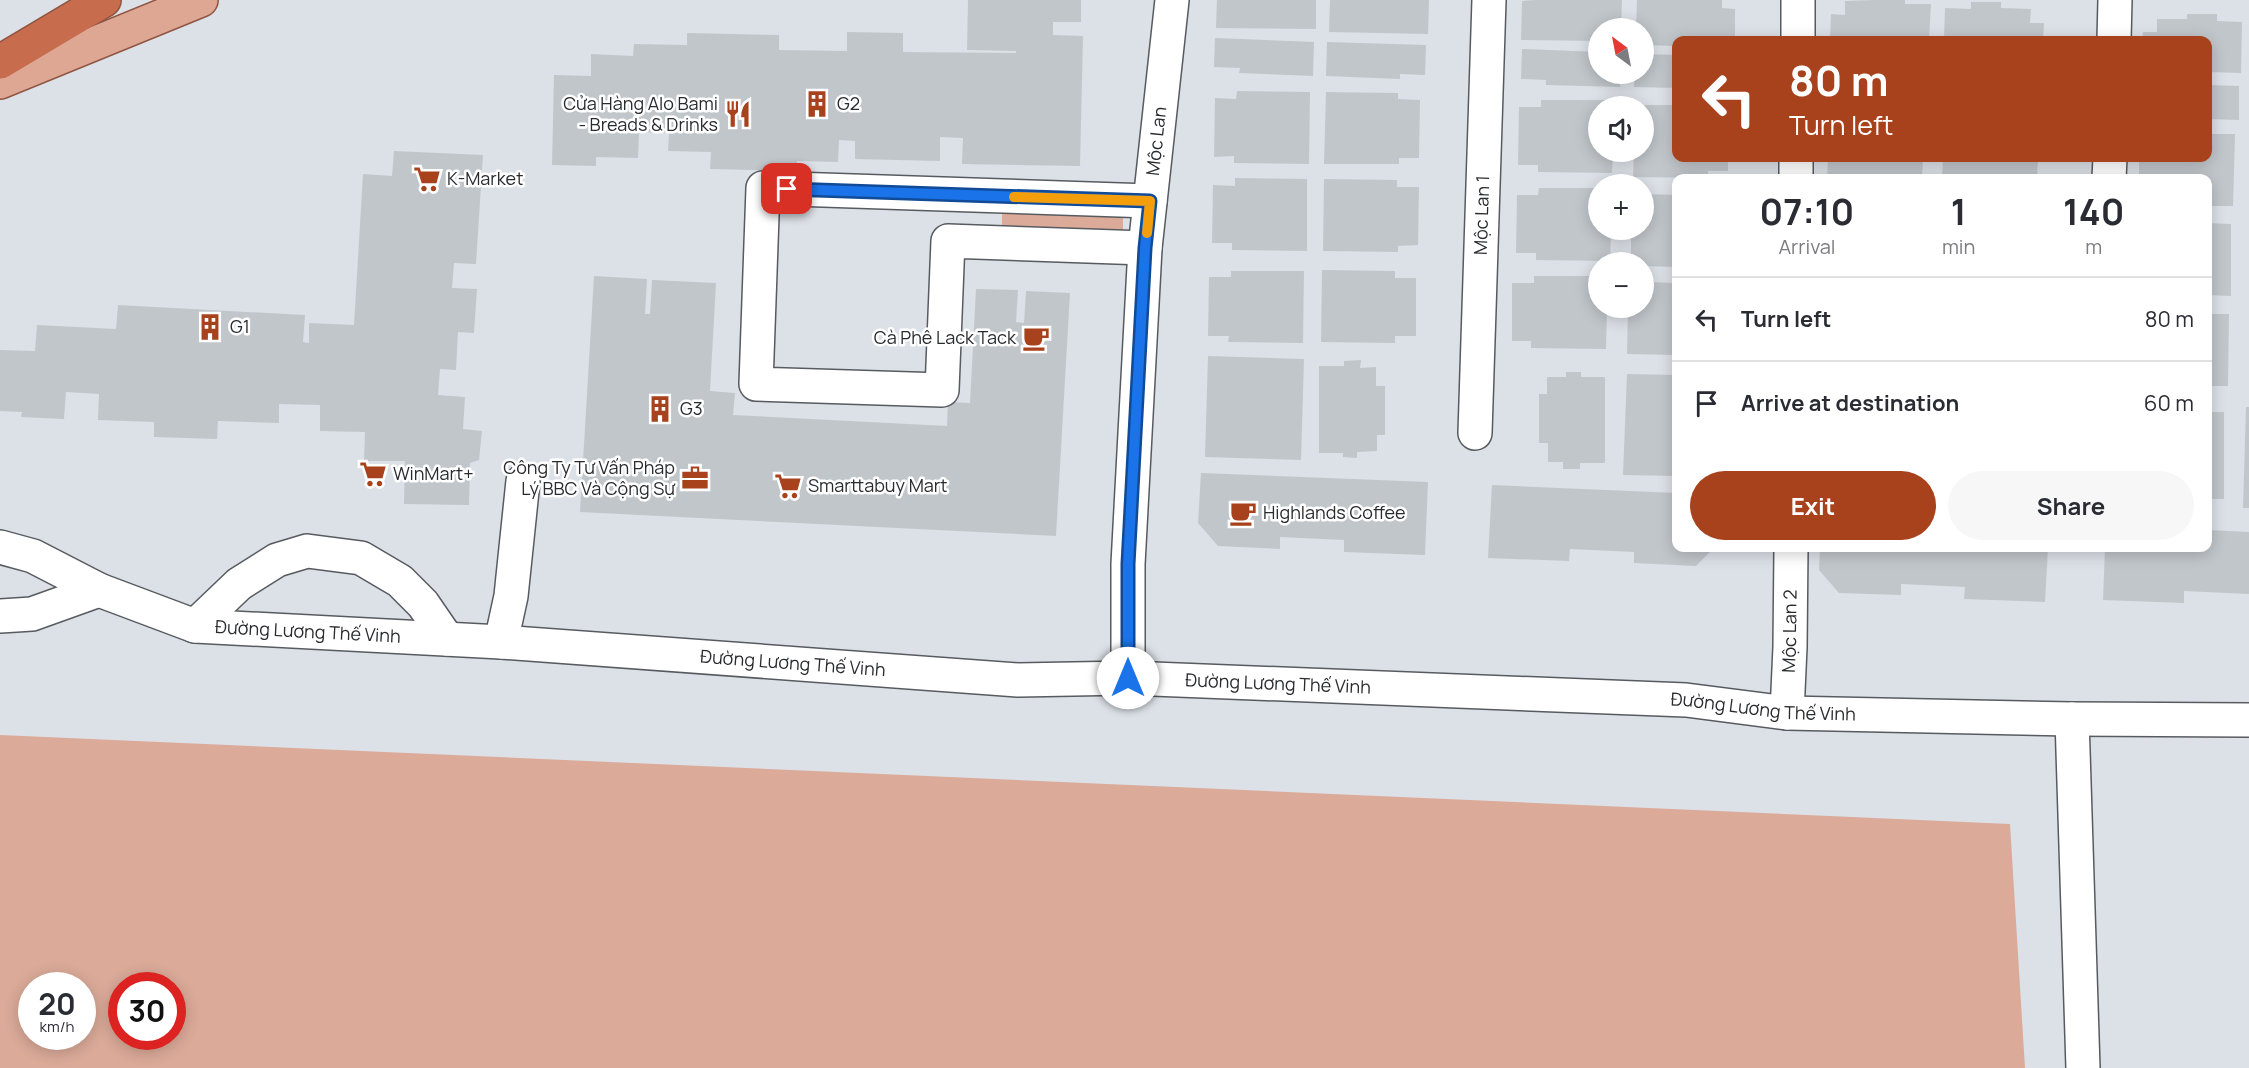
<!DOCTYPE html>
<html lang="en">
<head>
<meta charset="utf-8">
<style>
	body { margin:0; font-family:Manrope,sans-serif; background:#f7f7f7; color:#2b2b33; height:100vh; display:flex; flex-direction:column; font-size:22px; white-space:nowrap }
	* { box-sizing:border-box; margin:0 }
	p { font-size:20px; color:#7c7c81 }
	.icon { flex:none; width:33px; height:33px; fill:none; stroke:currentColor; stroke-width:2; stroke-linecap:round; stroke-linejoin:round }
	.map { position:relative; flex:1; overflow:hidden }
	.side { position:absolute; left:1672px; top:174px; width:540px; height:378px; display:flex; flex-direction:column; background:#fff; border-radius:12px; box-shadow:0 3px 15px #0003 }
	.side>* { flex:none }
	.guide { position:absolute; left:1672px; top:36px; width:540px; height:126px; border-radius:12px; box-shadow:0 3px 15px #0003; background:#a8421c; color:#fff; overflow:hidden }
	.needle { width:39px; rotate:328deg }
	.fabs { position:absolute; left:1588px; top:18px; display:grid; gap:12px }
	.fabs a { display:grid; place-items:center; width:66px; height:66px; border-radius:50%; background:#fff; box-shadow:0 3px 15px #0003; font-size:30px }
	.speed { position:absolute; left:18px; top:972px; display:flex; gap:12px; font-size:30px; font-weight:700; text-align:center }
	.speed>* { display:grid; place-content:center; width:78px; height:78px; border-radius:50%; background:#fff; box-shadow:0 3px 15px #0003; line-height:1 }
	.speed small { font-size:15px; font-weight:400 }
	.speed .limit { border:9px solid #d22; background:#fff; color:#111 }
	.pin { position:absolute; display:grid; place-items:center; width:51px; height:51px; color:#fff; margin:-26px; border-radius:12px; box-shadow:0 3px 9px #0006 }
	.me { position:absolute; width:66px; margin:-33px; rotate:0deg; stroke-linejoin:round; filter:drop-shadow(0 0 4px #0008) }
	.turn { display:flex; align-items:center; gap:21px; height:126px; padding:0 18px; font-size:27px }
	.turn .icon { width:78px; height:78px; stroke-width:2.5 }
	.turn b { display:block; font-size:42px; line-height:51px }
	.eta { display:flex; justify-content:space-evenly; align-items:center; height:102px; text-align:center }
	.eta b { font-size:36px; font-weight:700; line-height:42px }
	.cta { display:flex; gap:12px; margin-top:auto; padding:12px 18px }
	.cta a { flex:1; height:69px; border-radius:36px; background:#a8421c; color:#fff; font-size:24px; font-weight:700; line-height:69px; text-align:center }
	.cta a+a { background:#f7f7f7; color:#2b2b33 }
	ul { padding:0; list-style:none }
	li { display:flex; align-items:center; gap:18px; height:84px; padding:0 18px; border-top:2px solid #e1e1e2 }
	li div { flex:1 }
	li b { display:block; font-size:22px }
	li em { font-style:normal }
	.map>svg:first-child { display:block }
	.green { fill:#dbaa99; fill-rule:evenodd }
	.building { fill:#c1c6cb }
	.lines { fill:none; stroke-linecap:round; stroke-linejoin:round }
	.minor-casing { stroke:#575b60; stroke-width:36 }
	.major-casing { stroke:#905542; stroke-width:36 }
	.highway-casing { stroke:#905542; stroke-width:36 }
	.minor { stroke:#fff; stroke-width:33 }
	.major { stroke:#dda794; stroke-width:33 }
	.highway { stroke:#c76c4d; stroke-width:33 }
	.route-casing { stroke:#114b97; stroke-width:15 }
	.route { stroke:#1a73e8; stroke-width:10 }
	.slow { stroke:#f59e0b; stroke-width:10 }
	.labels { text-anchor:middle; stroke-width:5; stroke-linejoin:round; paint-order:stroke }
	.poi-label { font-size:18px; fill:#2a2b2e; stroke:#fff; text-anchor:start }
	.street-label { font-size:18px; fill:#2a2b2e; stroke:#fff }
</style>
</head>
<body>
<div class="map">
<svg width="2249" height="1068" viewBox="0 0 2249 1068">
	<rect width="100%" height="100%" fill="#dce1e7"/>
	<path class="green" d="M1002,211l121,5v16l-121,-5z
		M0,735l2010,89 15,244h-2025zM32,986h50v50h-50zM122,986h50v50h-50z"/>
	<path class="building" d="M968,0h113v22h-28v13l30,1 -3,130 -118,-2 1,-26 -23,-1v24l-85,-2v-18l-16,-1 -1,22 -41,-1v10l-87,-2 1,-17 -43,-1 1,-18 -30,-1 -1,26 -42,-1v9l-44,-1 2,-90 37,1v-22l42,2 1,-12 53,1v-12l92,2v15l68,1v-19l56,1v19l113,1v-2l-49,-1z
		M1217,0h99v29l-100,-1z
		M1330,0h99l-1,34 -99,-2z
		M1536,0h86l-1,28h-22v13l-78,-1 1,-39z
		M1637,0h85v8l13,1v31h-58v6l-33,-1v-17h-8z
		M1875,0h30v4h26l-2,36h-99l1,-26 14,1v-14z
		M1971,2h30v6l30,1 -1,14h14l-1,17h-99l1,-32 26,1z
		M2187,14h30v7l25,1 -1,51 -33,-1v-32h-66l1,-8h14v-13h30z
		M1215,38l99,4 -1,34 -74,-3 1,-5 -26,-1z
		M1327,42l99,3 -1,30 -25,-1v5l-74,-3z
		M1522,49l77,3v22h21v13l-74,-2v-5l-25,-1z
		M1644,54l33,1v33l-43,-1 1,-13h9z
		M2208,85l31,1v34l-31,-1z
		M1237,91l73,1 -1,72 -75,-1v-7l-20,1 1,-59 21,1z
		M1326,92l72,1v6l22,1 -1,58h-20v6h-75z
		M1541,100h72v6h-14v46h14l-1,21 -74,-1v-7h-20l1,-58h22z
		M1644,105h33v53h51v13h-20v7l-75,-1 1,-25h10z
		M2208,134h27l-2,72h-25v-28h-69v-20h69z
		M394,151l89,4 -7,109 -22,-1 -2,25 25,1 -3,44 -16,-1 -2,38 -16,-1 -2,26 27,2 -2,32 19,2 -3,29 -9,3 -1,42 -65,-1 1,-43h-41l1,-29 -45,-1v-26l-41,-1v19l-61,-2 -1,18 -63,-2v-15l-56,-2 1,-26 -33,-2 -2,27 -43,-2 1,-5 -22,-1v-61l35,1 2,-26 79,4 2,-24 187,10 -2,27 6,1v-20l45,2 9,-151 29,2z
		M1828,158h95l-1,20h-95z
		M1943,158h95l-1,20h-95z
		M1235,178l72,1v72l-75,-1v-7h-20l1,-58 22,1z
		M1324,179l73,1v7h22l-1,58 -20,1v6l-75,-1z
		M1539,188h60v42h12l-1,31 -74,-1v-7h-20l1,-58h21z
		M1644,194l33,1v72l-33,-1v-4h-13v-32h13z
		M2208,223l23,1v72l-23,-1z
		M1322,270l73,1v7h21v58h-21v7l-74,-1z
		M1231,271h73l-1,72 -75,-1 1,-6h-21l1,-59h22z
		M594,276l53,3 -2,35h5l2,-34 64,3 -6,108 25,2 -2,22 214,11 1,-24 22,1 6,-114 42,1 -2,32 8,1 2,-32 44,2 -14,243 -476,-24z
		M1534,276h65v32h8l-1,41 -75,-1v-7h-19v-58h22z
		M1644,282l33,1v72l-50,-1 1,-46h16z
		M2208,314h21l-1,72h-20z
		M1208,356l96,3 -3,101 -96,-3z
		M1361,360l-1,8 16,-1v19h9v49h-8v16l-20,1v6l-14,-1v-4h-24v-87h25v-5z
		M1566,372h15v5h24v86h-25v6h-17v-7h-15v-19h-9v-49h8v-17h19z
		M1627,374l50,1v101l-54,-1z
		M2246,407h3v101h-6z
		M2208,412h16v87h-16z
		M1201,473l227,9 -3,73 -81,-3v-12l-64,-3v12l-62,-3 -20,-23z
		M1492,485l185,8v55h37l-18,18 -62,-3v-11l-64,-3 -1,12 -81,-3z
		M2208,530l41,2v62l-65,-3v12l-81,-3 2,-52h103z
		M1820,548h228l-3,54 -81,-3 1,-12 -64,-3v11l-62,-2 -20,-23z"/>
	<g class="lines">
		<defs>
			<g id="minor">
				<path d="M1798,40v-40"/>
				<path d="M2114,40l1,-40"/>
				<path d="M1796,178v-20"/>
				<path d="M2109,178l1,-20"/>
				<path d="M1145,248l-197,-7 -6,149 -186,-6 7,-196 387,13"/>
				<path id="s1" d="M1475,433l14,-433"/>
				<path id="s2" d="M0,547l33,9 66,34 96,36 306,16 517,38 110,-2 558,22 101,13 285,6 177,1"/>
				<path d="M0,616l32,-2 67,-24"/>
				<path d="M195,626l44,-42 38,-24 30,-9 54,7 39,23 23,23 24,35"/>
				<path d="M501,642l10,-46 12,-115"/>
				<path id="s3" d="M1128,678v-114l17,-316 27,-248"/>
				<path id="s4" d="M1787,713l3,-66 1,-99"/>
				<path d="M2072,719l11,349"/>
			</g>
			<path id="major" d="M0,82l201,-82"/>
			<path id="highway" d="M0,62l104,-62"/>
		</defs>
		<use href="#minor" class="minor-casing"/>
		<use href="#major" class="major-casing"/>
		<use href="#highway" class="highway-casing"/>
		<use href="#minor" class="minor"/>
		<use href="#major" class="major"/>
		<use href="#highway" class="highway"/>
	</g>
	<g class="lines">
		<defs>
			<path id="route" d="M787,189l363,12 -5,47 -17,316v114"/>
		</defs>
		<use href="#route" class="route-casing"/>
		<use href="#route" class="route"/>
		<path class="slow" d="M1014,197l136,4 -3,32"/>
	</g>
	<defs>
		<symbol id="building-bare" viewBox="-9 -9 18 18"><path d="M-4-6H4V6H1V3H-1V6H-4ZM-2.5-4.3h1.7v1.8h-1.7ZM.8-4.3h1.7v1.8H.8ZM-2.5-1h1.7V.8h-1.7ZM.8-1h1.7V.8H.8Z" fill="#a8421c" stroke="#fff" stroke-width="2.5" paint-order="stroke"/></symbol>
		<symbol id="restaurant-bare" viewBox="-9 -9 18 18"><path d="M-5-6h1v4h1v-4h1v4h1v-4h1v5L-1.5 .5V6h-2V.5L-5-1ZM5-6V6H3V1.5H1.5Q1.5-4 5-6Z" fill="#a8421c" stroke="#fff" stroke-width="2.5" paint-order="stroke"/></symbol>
		<symbol id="supermarket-bare" viewBox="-9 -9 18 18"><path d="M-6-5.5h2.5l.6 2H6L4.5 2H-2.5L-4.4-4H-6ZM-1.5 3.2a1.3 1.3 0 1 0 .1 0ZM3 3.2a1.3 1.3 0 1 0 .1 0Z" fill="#a8421c" stroke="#fff" stroke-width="2.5" paint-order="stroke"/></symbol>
		<symbol id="cafe-bare" viewBox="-9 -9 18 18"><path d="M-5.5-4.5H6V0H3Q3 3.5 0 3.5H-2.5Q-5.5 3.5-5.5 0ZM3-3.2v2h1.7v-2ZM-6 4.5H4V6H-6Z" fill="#a8421c" stroke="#fff" stroke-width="2.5" paint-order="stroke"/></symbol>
		<symbol id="office-bare" viewBox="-9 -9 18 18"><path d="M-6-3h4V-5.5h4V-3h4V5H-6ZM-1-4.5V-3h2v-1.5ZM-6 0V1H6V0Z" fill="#a8421c" stroke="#fff" stroke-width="2.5" paint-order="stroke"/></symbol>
	</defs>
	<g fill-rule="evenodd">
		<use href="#building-bare" x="798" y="85" width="38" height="38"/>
		<use href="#restaurant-bare" x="719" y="95" width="38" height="38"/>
		<use href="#supermarket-bare" x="408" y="160" width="38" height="38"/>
		<use href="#building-bare" x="191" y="308" width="38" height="38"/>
		<use href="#cafe-bare" x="1017" y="319" width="38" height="38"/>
		<use href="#building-bare" x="641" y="390" width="38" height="38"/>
		<use href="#supermarket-bare" x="354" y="455" width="38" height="38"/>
		<use href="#office-bare" x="676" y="459" width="38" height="38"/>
		<use href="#supermarket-bare" x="769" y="467" width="38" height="38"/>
		<use href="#cafe-bare" x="1224" y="494" width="38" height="38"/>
	</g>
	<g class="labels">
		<g class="poi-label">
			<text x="718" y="110" text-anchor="end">Cửa Hàng Alo Bami<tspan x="718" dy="21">- Breads &amp; Drinks</tspan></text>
			<text x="837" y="110">G2</text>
			<text x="447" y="185">K-Market</text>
			<text x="230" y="333">G1</text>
			<text x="1016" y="344" text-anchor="end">Cà Phê Lack Tack</text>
			<text x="680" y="415">G3</text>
			<text x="675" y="474" text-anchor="end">Công Ty Tư Vấn Pháp<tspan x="675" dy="21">Lý BBC Và Cộng Sự</tspan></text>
			<text x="393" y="480">WinMart+</text>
			<text x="808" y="492">Smarttabuy Mart</text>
			<text x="1263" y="519">Highlands Coffee</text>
		</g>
		<g class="street-label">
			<text dy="6" stroke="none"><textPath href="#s3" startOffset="538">Mộc Lan</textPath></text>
			<text dy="6" stroke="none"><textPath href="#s1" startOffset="218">Mộc Lan 1</textPath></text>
			<text dy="6" stroke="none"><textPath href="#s4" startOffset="82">Mộc Lan 2</textPath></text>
			<text dy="6" stroke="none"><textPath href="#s2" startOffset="324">Đường Lương Thế Vinh</textPath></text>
			<text dy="6" stroke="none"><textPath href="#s2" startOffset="810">Đường Lương Thế Vinh</textPath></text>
			<text dy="6" stroke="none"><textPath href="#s2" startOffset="1296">Đường Lương Thế Vinh</textPath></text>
			<text dy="6" stroke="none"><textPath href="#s2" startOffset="1782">Đường Lương Thế Vinh</textPath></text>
		</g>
	</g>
</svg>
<div class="fabs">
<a><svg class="needle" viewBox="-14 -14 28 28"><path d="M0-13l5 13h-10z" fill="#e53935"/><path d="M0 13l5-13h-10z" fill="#7c7c81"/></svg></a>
<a><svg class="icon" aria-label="sound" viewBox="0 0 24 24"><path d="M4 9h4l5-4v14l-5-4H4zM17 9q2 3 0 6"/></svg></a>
<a>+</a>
<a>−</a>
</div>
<div class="speed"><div>20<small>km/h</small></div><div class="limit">30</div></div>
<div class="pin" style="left:787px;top:189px;background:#d93025"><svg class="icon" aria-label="arrive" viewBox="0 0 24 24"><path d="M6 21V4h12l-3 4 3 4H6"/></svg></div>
<svg class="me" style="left:1128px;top:678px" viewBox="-20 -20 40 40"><circle r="19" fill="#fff"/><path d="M0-13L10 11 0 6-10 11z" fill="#1a73e8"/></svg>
<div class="guide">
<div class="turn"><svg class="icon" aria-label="left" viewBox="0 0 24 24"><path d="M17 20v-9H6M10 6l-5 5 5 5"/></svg><div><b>80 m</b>Turn left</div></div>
</div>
<section class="side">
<div class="eta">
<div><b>07:10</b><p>Arrival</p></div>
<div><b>1</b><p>min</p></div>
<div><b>140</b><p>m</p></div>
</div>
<ul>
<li><svg class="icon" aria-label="left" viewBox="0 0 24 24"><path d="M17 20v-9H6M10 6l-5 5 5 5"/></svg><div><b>Turn left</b></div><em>80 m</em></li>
<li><svg class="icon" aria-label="arrive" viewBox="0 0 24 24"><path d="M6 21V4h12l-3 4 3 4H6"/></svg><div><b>Arrive at destination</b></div><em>60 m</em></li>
</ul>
<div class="cta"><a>Exit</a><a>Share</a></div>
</section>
</div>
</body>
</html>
